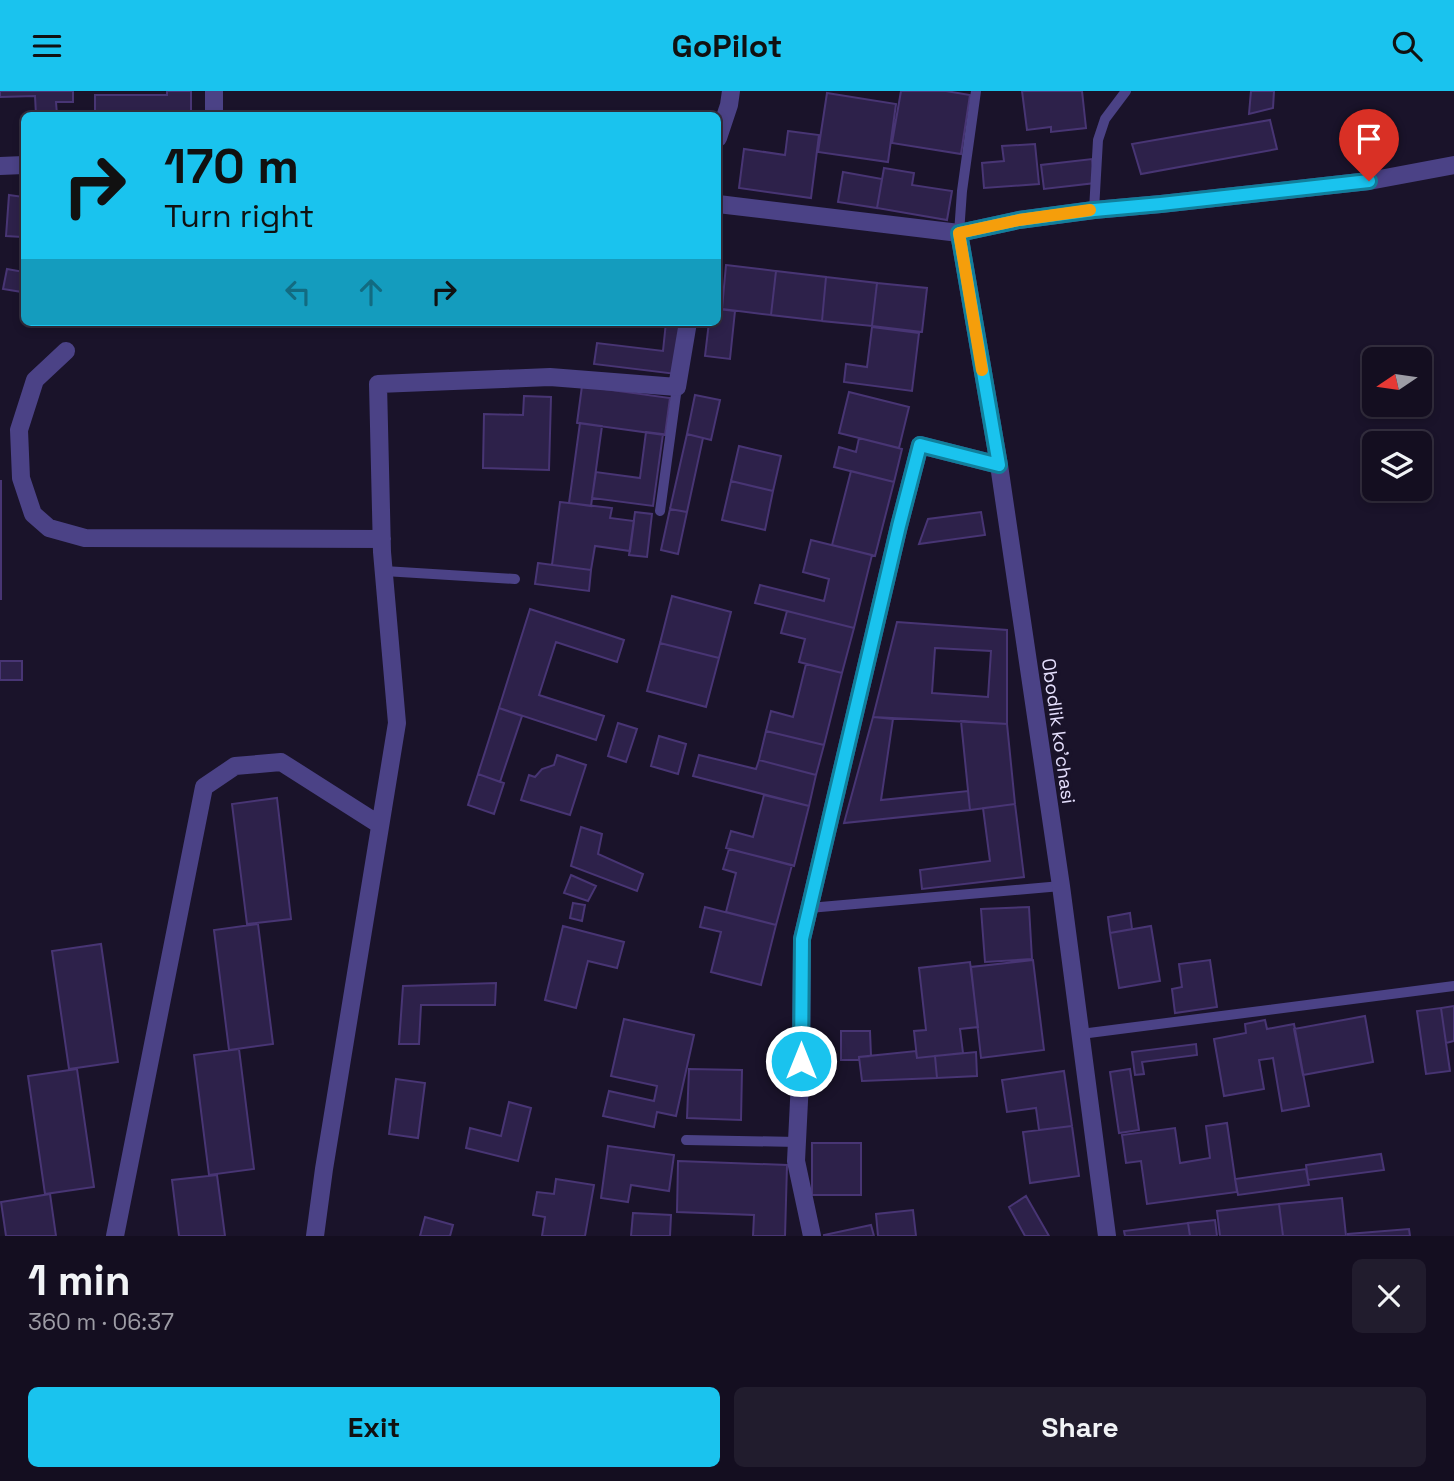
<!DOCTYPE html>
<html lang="en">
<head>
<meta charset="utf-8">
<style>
	body { margin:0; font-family:"Space Grotesk",sans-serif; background:#211c2d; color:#f1f3f6; height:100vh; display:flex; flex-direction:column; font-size:26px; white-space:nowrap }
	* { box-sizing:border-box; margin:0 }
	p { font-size:23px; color:#9d9ca5 }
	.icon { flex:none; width:38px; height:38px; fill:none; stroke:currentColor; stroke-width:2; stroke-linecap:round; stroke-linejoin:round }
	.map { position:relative; height:1145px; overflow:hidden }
	.side { display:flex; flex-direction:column; background:#140e20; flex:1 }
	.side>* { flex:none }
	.banner { position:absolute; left:21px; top:21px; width:700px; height:214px; border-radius:10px; box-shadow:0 4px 10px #0003,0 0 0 2px #332e3e; background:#1ac3ee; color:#111; overflow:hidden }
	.needle { width:46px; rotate:257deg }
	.tools { position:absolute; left:1362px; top:256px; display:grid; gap:14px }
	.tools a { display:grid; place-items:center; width:70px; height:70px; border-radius:10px; background:#140e20; box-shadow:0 4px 10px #0003,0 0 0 2px #332e3e; font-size:35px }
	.pin { position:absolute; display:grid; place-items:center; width:60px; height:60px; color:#fff; margin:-72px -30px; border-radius:50% 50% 50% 0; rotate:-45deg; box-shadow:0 0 7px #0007 }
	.pin .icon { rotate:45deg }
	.me { position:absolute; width:77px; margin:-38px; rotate:0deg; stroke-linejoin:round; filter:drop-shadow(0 0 5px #0008) }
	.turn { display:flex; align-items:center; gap:24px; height:147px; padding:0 28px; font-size:32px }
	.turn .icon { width:91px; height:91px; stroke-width:2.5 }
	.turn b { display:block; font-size:49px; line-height:60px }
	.lanes { display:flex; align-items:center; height:66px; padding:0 28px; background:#0003; justify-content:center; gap:35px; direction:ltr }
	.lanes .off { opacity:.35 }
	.round { display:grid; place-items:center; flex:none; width:74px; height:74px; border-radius:10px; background:#211c2d }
	.summary { display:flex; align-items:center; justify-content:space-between; height:119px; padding:0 28px }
	h1 { font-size:42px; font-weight:800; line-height:52px }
	.cta { display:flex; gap:14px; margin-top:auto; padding:14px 28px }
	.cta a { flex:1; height:80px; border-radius:10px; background:#1ac3ee; color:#111; font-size:28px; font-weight:800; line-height:80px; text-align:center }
	.cta a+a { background:#211c2d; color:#f1f3f6 }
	header { display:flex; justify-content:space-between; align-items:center; height:91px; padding:0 28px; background:#1ac3ee; color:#111; font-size:32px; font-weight:800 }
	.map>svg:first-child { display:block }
	.building { fill:#2d214a; stroke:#483574; stroke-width:2; fill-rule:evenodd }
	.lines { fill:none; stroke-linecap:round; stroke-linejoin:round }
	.service { stroke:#4b4286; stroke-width:10 }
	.minor { stroke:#4b4286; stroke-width:18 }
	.route-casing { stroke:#117f9b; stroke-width:18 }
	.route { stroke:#1ac3ee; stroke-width:12 }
	.slow { stroke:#f59e0b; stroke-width:12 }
	.labels { text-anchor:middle; stroke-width:7; stroke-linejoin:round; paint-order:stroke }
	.street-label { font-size:19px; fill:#e5dffd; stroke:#1a132a }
</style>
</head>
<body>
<header><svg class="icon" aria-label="menu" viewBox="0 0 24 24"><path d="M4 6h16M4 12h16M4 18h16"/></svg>GoPilot<svg class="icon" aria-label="search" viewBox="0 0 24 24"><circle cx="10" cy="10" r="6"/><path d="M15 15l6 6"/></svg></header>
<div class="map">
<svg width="1454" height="1145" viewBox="0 0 1454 1145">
	<rect width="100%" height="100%" fill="#1a132a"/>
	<path class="building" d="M0,0h73v11h-17l1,13h-21l-1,-19 -35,1z
		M167,0h24v24h-96v-20h72z
		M901,0h45l24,4 -9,59 -69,-11z
		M1022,0h60l4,37 -35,4v-5l-24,3z
		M1251,0h23l-1,17 -24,6z
		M827,2l69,11 -8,58 -70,-10z
		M1270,29l7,29 -136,25 -9,-30z
		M788,40l31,4 -8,63 -72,-10 5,-39 41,6z
		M1035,53l4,40 -55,4 -2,-25 22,-2 -2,-15z
		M1092,68l3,24 -51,6 -3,-24z
		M884,77l30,5 -2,12 40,6 -5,29 -70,-12z
		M843,81l39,7 -5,29 -39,-6z
		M9,104l15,2 -2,40 -16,-1z
		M726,174l50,6 -5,44 -49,-6z
		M7,178l17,3 -2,20 -19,-3z
		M776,180l50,6 -4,44 -51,-6z
		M826,186l51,6 -5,43 -50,-5z
		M877,192l50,5 -5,44 -50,-6z
		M718,218l17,2 -5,48 -25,-3 4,-34h9z
		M666,231l17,1 -7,51 -82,-10 3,-21 66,8z
		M872,236l47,6 -7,58 -68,-9 2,-18 21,3z
		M582,295l88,12 -5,37 -88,-12z
		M849,301l60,15 -10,41 -60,-15z
		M695,304l25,5 -9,40 -24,-6z
		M524,305l27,1 -2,73 -66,-2 1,-54 39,1z
		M580,332l22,3 -11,80 -22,-3z
		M646,341l17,2 -10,72 -61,-8 4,-26 44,6z
		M687,343l16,4 -16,74 -17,-3z
		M859,347l43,11 -8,33 -60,-15 5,-20 17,5z
		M739,355l42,10 -8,35 -42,-10z
		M851,380l43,11 -19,74 -43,-11z
		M0,390h1v118h-1z
		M731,390l42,10 -8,39 -43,-10z
		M560,411l52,6 -2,10 24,3 -4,30 -35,-5 -4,24 -39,-5z
		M670,418l17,3 -9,42 -17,-4z
		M635,421l17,2 -5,43 -18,-2z
		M981,421l4,23 -66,9 9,-25z
		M811,449l61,15 -18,73 -99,-25 5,-18 64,16 5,-22 -26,-7z
		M538,472l53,7 -2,21 -54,-7z
		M672,505l59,16 -12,46 -59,-15z
		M530,518l94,31 -7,22 -61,-20 -17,53 65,21 -8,24 -97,-32z
		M787,520l67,17 -12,45 -43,-11 6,-23 -24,-6z
		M897,531l110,8v94l-134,-7zM935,557l56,3 -3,46 -56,-4z
		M660,552l59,15 -13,49 -59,-16z
		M0,570h22v19h-22z
		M806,573l36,9 -18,72 -58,-14 5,-20 22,6z
		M499,617l23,8 -22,66 -22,-8z
		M873,626l20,2 -12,81 87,-9 2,19 -126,13z
		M961,630l46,3 8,80 -45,6z
		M618,632l19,6 -11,33 -18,-6z
		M766,640l58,14 -8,30 -57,-15z
		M659,645l27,8 -8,30 -27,-8z
		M557,664l29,10 -16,50 -49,-15 8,-25 6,2 7,-8 12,-4z
		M699,664l57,14 3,-9 57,15 -7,31 -116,-30z
		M478,683l26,9 -10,31 -26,-9z
		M764,704l45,11 -15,60 -68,-18 5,-17 22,6z
		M277,707l14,121 -44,5 -15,-120z
		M1015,713l9,73 -102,12 -2,-19 70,-9 -7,-53z
		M581,736l21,7 -4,20 45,20 -6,17 -66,-25z
		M729,758l63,16 -16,60 -50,-13 10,-39 -13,-4z
		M571,784l25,11 -8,15 -24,-8z
		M573,812l12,2 -3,16 -12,-3z
		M705,816l71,18 -15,60 -50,-13 10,-40 -21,-5z
		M1029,816l3,52 -47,3 -4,-53z
		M1130,822l2,16 -22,4 -2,-16z
		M258,833l15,120 -44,6 -15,-120z
		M563,835l61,16 -7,26 -29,-7 -12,47 -31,-8z
		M1151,835l9,55 -41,7 -9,-55z
		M101,853l17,118 -49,7 -17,-118z
		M1033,869l11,90 -63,8 -10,-91z
		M1210,869l7,47 -42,6 -3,-24 10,-2 -3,-23z
		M970,871l8,65 -18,2 3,24 -46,5 -3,-27 12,-1 -7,-62z
		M496,892l-1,22h-74l-2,39h-20l4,-58z
		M1454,915v35l-8,2 -5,-35z
		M1441,917l9,63 -24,3 -9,-63z
		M1365,925l8,46 -70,13 -9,-46z
		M624,928l70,16 -18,81 -19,-4 -3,15 -51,-11 6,-25 45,10 3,-15 -46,-10z
		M1265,929l2,9 27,-5 15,82 -27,5 -9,-53 -14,2 5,29 -40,7 -10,-57 32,-6 -1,-9z
		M841,940h29l1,25 -12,1v3h-18z
		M1196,953l1,11 -55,7 2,12 -9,1 -3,-23z
		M239,958l15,120 -45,6 -15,-120z
		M916,960l1,7 18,-2 2,22 -75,3 -3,-24z
		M976,961l1,24 -40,2 -2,-22z
		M77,978l17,118 -49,7 -17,-118z
		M689,978l53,1 -1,50 -54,-2z
		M1130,978l9,61 -20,3 -9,-61z
		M1064,980l8,55 -33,4 -3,-22 -29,4 -5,-32z
		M396,988l29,4 -7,55 -29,-4z
		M509,1011l22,6 -13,53 -52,-13 4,-20 31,8z
		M1227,1032l10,69 -90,12 -6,-43 -15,2 -4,-28 53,-7 5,35 30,-5 -4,-32z
		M1072,1035l7,50 -49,7 -7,-51z
		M812,1052h49v52h-49z
		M608,1055l66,9 -5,36 -38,-6 -3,17 -27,-4z
		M1381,1063l3,16 -76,10 -2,-15z
		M678,1070l109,4 -2,71h-32l1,-21 -77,-3z
		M1306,1078l3,16 -71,10 -3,-16z
		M217,1084l8,61h-46l-7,-56z
		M556,1088l38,6 -9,51h-43l3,-19 -12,-2 4,-23 17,2z
		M50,1103l6,42h-50l-5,-34z
		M1026,1105l23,40h-24l-16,-29z
		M1342,1107l4,38h-63l-4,-32z
		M1279,1113l4,32h-63l-3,-25z
		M913,1119l3,26h-38l-2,-22z
		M633,1122l38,2 -1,21h-39z
		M425,1126l28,8 -3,11h-30z
		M1215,1129l2,16h-27l-2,-13z
		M1188,1132l2,13h-65l-1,-5z
		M871,1134l3,11h-50v-1z
		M1409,1138l1,7h-62v-2z"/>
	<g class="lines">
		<path class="service" d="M1094,119l4,-70 7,-21 21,-28
			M959,142l3,-42 14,-100
			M660,420l17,-124
			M384,480l131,8
			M809,817l252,-22
			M1081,943l373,-48
			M686,1049l111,2"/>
		<path class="minor" d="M214,0v24
			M718,47l11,-33 2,-14
			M0,75l24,-1
			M718,113l241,29 60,-13 75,-10 67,-6 208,-23 85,-16
			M959,142l40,232 62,421 46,350
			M66,260l-31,29 -16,50 2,48 12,36 16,14 36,10 297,1
			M115,1145l89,-449 31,-21 46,-4 99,63
			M315,1145l9,-67 73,-446 -15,-171 -4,-168 172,-7 127,10 11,-65
			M812,1145l-16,-75 5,-100 1,-122 97,-413 21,-81 79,20"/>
	</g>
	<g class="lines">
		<defs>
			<path id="route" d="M801,970l1,-122 97,-413 21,-81 79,20 -40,-232 60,-13 75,-10 67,-6 208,-23"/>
		</defs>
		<use href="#route" class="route-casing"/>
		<use href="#route" class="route"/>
		<path class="slow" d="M982,279l-23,-137 60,-13 71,-10"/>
	</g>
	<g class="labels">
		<g class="street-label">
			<text transform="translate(1059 640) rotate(82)" y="7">Obodlik ko'chasi</text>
		</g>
	</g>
</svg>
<div class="tools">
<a><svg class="needle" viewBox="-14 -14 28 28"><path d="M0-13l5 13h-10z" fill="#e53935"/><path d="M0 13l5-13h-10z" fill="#9d9ca5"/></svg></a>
<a><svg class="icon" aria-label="layers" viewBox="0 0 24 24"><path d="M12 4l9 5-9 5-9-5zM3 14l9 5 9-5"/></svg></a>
</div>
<div class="pin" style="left:1369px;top:90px;background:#d93025"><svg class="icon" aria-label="arrive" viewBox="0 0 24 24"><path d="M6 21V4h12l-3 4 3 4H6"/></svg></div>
<svg class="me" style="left:801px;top:970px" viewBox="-20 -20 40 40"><circle r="17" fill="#1ac3ee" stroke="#fff" stroke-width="3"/><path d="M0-11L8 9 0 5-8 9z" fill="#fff"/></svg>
<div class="banner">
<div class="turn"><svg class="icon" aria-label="right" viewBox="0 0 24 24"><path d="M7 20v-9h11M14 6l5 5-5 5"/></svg><div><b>170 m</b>Turn right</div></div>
<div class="lanes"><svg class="icon off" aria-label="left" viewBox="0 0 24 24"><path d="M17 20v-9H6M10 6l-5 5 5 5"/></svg><svg class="icon off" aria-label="ahead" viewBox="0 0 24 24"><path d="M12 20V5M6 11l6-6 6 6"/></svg><svg class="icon" aria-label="right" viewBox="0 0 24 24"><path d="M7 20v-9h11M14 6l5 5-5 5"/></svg></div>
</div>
</div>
<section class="side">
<div class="summary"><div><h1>1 min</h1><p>360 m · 06:37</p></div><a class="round"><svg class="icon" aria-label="close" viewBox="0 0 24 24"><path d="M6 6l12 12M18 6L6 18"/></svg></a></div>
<div class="cta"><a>Exit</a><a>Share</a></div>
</section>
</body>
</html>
